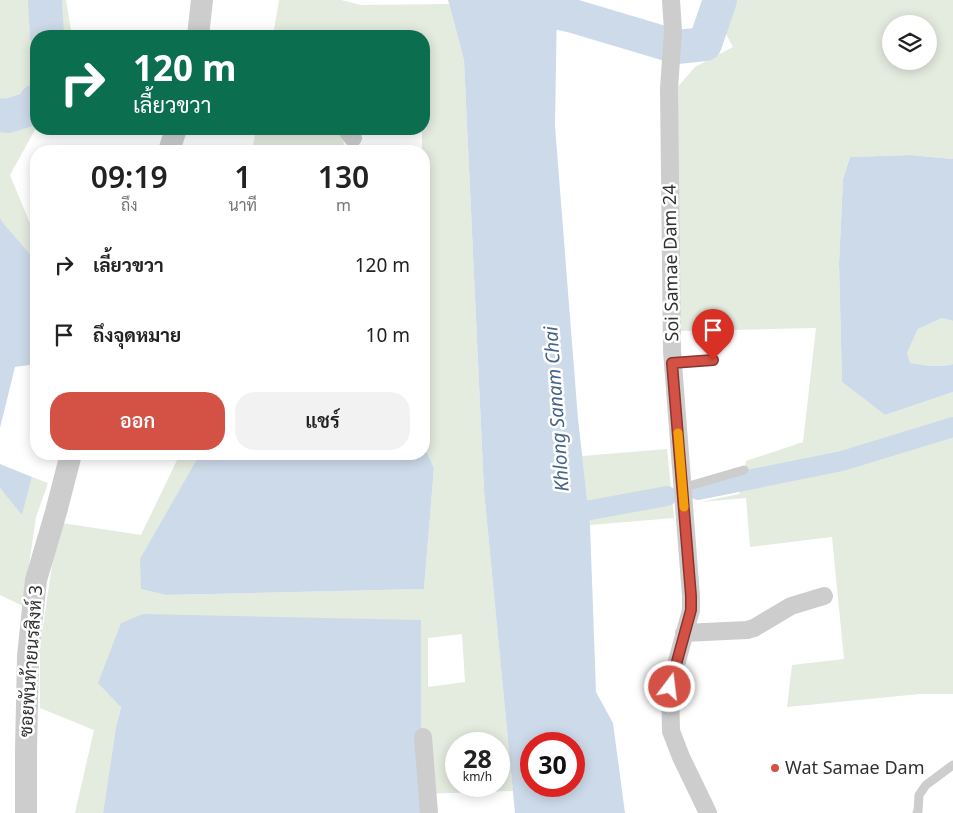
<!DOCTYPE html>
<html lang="th">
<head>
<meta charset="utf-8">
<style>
	body { margin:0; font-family:"Noto Sans",Sarabun,sans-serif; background:#f2f2f2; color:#222; height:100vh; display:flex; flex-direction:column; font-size:19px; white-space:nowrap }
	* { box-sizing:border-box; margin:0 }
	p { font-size:16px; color:#767676 }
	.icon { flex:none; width:28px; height:28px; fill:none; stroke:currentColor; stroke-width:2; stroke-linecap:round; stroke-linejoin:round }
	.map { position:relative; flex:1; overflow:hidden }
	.panel { position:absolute; left:30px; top:145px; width:400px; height:315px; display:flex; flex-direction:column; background:#fff; border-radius:20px; box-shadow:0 2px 12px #0003 }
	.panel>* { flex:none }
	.guide { position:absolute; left:30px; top:30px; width:400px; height:105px; border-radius:20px; box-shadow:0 2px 12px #0003; background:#0b6e4f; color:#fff; overflow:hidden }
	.controls { position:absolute; left:882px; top:15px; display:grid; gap:10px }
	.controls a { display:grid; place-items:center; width:55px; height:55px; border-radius:50%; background:#fff; box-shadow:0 2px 12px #0003; font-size:25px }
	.speed { position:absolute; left:445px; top:732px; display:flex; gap:10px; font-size:25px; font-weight:700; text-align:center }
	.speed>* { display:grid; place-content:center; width:65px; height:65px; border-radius:50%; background:#fff; box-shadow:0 2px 12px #0003; line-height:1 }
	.speed small { font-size:12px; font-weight:400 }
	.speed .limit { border:8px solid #d22; background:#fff; color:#111 }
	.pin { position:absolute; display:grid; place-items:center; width:42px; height:42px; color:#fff; margin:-51px -21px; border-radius:50% 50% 50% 0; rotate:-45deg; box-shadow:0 0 5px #0007 }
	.pin .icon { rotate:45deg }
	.me { position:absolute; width:55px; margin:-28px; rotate:15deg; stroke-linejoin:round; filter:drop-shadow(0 0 4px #0008) }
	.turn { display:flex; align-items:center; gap:18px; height:105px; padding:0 20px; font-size:22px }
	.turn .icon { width:65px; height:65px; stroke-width:2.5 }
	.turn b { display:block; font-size:35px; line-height:42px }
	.eta { display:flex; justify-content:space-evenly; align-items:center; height:85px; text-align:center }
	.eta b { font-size:30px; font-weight:600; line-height:35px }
	.button { display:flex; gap:10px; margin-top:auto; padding:10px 20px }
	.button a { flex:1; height:58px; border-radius:20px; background:#d35145; color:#fff; font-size:20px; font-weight:600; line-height:58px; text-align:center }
	.button a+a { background:#f2f2f2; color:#222 }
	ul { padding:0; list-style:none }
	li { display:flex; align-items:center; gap:15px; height:70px; padding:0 20px }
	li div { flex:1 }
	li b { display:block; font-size:19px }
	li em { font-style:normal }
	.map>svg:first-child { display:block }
	.green { fill:#e4ebdf; fill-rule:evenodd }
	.water { fill:#cddae9; fill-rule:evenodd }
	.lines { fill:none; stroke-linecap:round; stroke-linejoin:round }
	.canal { stroke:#cddae9; stroke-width:20 }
	.river { stroke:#cddae9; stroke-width:34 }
	.service { stroke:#cdcdcd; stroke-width:9 }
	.minor { stroke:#cdcdcd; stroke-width:18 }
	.tertiary { stroke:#cdcdcd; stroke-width:22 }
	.route-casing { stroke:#89352d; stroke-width:12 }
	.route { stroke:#d35145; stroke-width:9 }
	.slow { stroke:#f59e0b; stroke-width:9 }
	.poi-dot { fill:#d35145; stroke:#fff; stroke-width:2 }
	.labels { text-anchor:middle; stroke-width:5; stroke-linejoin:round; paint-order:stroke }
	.street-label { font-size:18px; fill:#303030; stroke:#fff }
	.poi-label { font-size:18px; fill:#303030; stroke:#fff; text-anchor:start }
	.water-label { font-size:19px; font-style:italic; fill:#46648a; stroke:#fff }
</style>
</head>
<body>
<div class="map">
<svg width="953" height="813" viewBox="0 0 953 813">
	<rect width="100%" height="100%" fill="#fff"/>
	<path class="green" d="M0,0h66l6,36h-36v92l-26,47 26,63v23l-32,-37 -4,-6z
		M279,0h62l20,5 88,-1 15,56 20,431 29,300 -92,3v-173l-300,85 -5,21 -13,86h-28l19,-83 -54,-22v-61l13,-89 9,-35 79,12 39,-81h20l-59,135 25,6 258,-6 10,-121 -10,-22v-295h-2v-22h2v-93l-1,-1 -54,-3v4h-96zM462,634l3,48 -37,5v-49zM456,744h43v42h-43z
		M710,0h243v159l-43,-4 -60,2 -7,22 -4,85 3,118 43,33 68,-23v302h-33l-133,13 5,-42 52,-6 -12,-122 -82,10 -4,-49 -46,4 39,-8 7,-33 57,-19 13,-114 -138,3 -4,-240 21,-24 38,-20 -24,-45zM891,24h38v37h-38z
		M256,129h100l-12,8 -1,14h-91z
		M942,318l11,3v43c-15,4 -29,1 -44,-1l-2,-10 11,-24z
		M667,449l7,69 -84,7 -8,-69z
		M32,477l16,6 -12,34 -13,89 -23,-11v-107l22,26z"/>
	<path class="water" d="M448,0h109l-2,126 23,293 12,106 6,167 17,31 12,90h-110l-31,-322 -20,-431zM531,744h43v42h-43z
		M910,155l43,4v162l-11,-3 -24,11 -11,24 3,10c14,2 28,5 43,1v28l-68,23 -43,-33 -3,-118 4,-85 7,-22z
		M0,218l4,6 32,37v103l-21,3 -15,61z
		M424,446l10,22 -10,121 -258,6 -25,-6 -1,-30 60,-105h224z
		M0,464l32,13 -10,38 -22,-27z
		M143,614l278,6v174l2,19h-320l13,-86 5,-20 -23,-24 23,-60z"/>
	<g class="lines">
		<path class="canal" d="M698,490l144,-29 111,-34
			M563,515l104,-19"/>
		<path class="river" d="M45,0l2,36
			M500,0l73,16 104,31 28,-3 15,-44
			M0,115l8,1 25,-8 3,-7"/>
		<path class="service" d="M673,363l40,-4
			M682,488l62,-18
			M917,813l1,-2 1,-16 7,-10 27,-20"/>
		<path class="minor" d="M671,0l2,31 -4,58 3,262 19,245v14l-21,77 1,44 10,26 27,56
			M346,129l7,9
			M684,633l63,-3 7,-2 37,-22 33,-10
			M423,737l6,76"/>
		<path class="tertiary" d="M198,36l4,-36
			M169,151l7,-22
			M26,813v-62l2,-95 8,-76 20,-68 15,-58"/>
	</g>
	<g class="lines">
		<defs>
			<path id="route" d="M670,687l21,-77v-14l-19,-233 41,-3"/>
		</defs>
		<use href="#route" class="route-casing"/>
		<use href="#route" class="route"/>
		<path class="slow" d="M678,433l6,74"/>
	</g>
	<circle class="poi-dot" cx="775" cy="768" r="5"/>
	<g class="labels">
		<g class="street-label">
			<text transform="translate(671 263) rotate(-91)" y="6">Soi Samae Dam 24</text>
			<text transform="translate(31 661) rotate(-86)" y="6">ซอยพันท้ายนรสิงห์ 3</text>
		</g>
		<g class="poi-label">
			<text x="785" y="774">Wat Samae Dam</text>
		</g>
		<g class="water-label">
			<text transform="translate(556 409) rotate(-94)" y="7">Khlong Sanam Chai</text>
		</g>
	</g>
</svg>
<div class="controls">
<a><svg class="icon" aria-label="layers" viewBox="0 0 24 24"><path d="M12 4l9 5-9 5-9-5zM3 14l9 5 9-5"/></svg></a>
</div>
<div class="speed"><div>28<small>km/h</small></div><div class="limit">30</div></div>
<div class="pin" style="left:713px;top:360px;background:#d93025"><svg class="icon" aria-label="arrive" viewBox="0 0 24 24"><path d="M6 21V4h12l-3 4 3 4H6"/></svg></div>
<svg class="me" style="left:670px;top:687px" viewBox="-20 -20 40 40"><circle r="17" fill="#d35145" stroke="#fff" stroke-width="3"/><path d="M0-11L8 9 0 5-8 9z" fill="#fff"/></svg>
<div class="guide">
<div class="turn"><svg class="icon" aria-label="right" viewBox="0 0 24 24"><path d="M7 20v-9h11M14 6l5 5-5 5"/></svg><div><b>120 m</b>เลี้ยวขวา</div></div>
</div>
<section class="panel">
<div class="eta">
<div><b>09:19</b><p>ถึง</p></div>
<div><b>1</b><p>นาที</p></div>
<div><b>130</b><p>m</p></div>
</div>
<ul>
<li><svg class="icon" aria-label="right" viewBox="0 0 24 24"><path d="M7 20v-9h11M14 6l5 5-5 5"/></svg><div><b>เลี้ยวขวา</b></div><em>120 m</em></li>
<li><svg class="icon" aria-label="arrive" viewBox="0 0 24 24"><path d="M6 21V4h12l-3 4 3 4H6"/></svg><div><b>ถึงจุดหมาย</b></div><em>10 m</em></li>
</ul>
<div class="button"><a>ออก</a><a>แชร์</a></div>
</section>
</div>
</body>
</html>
